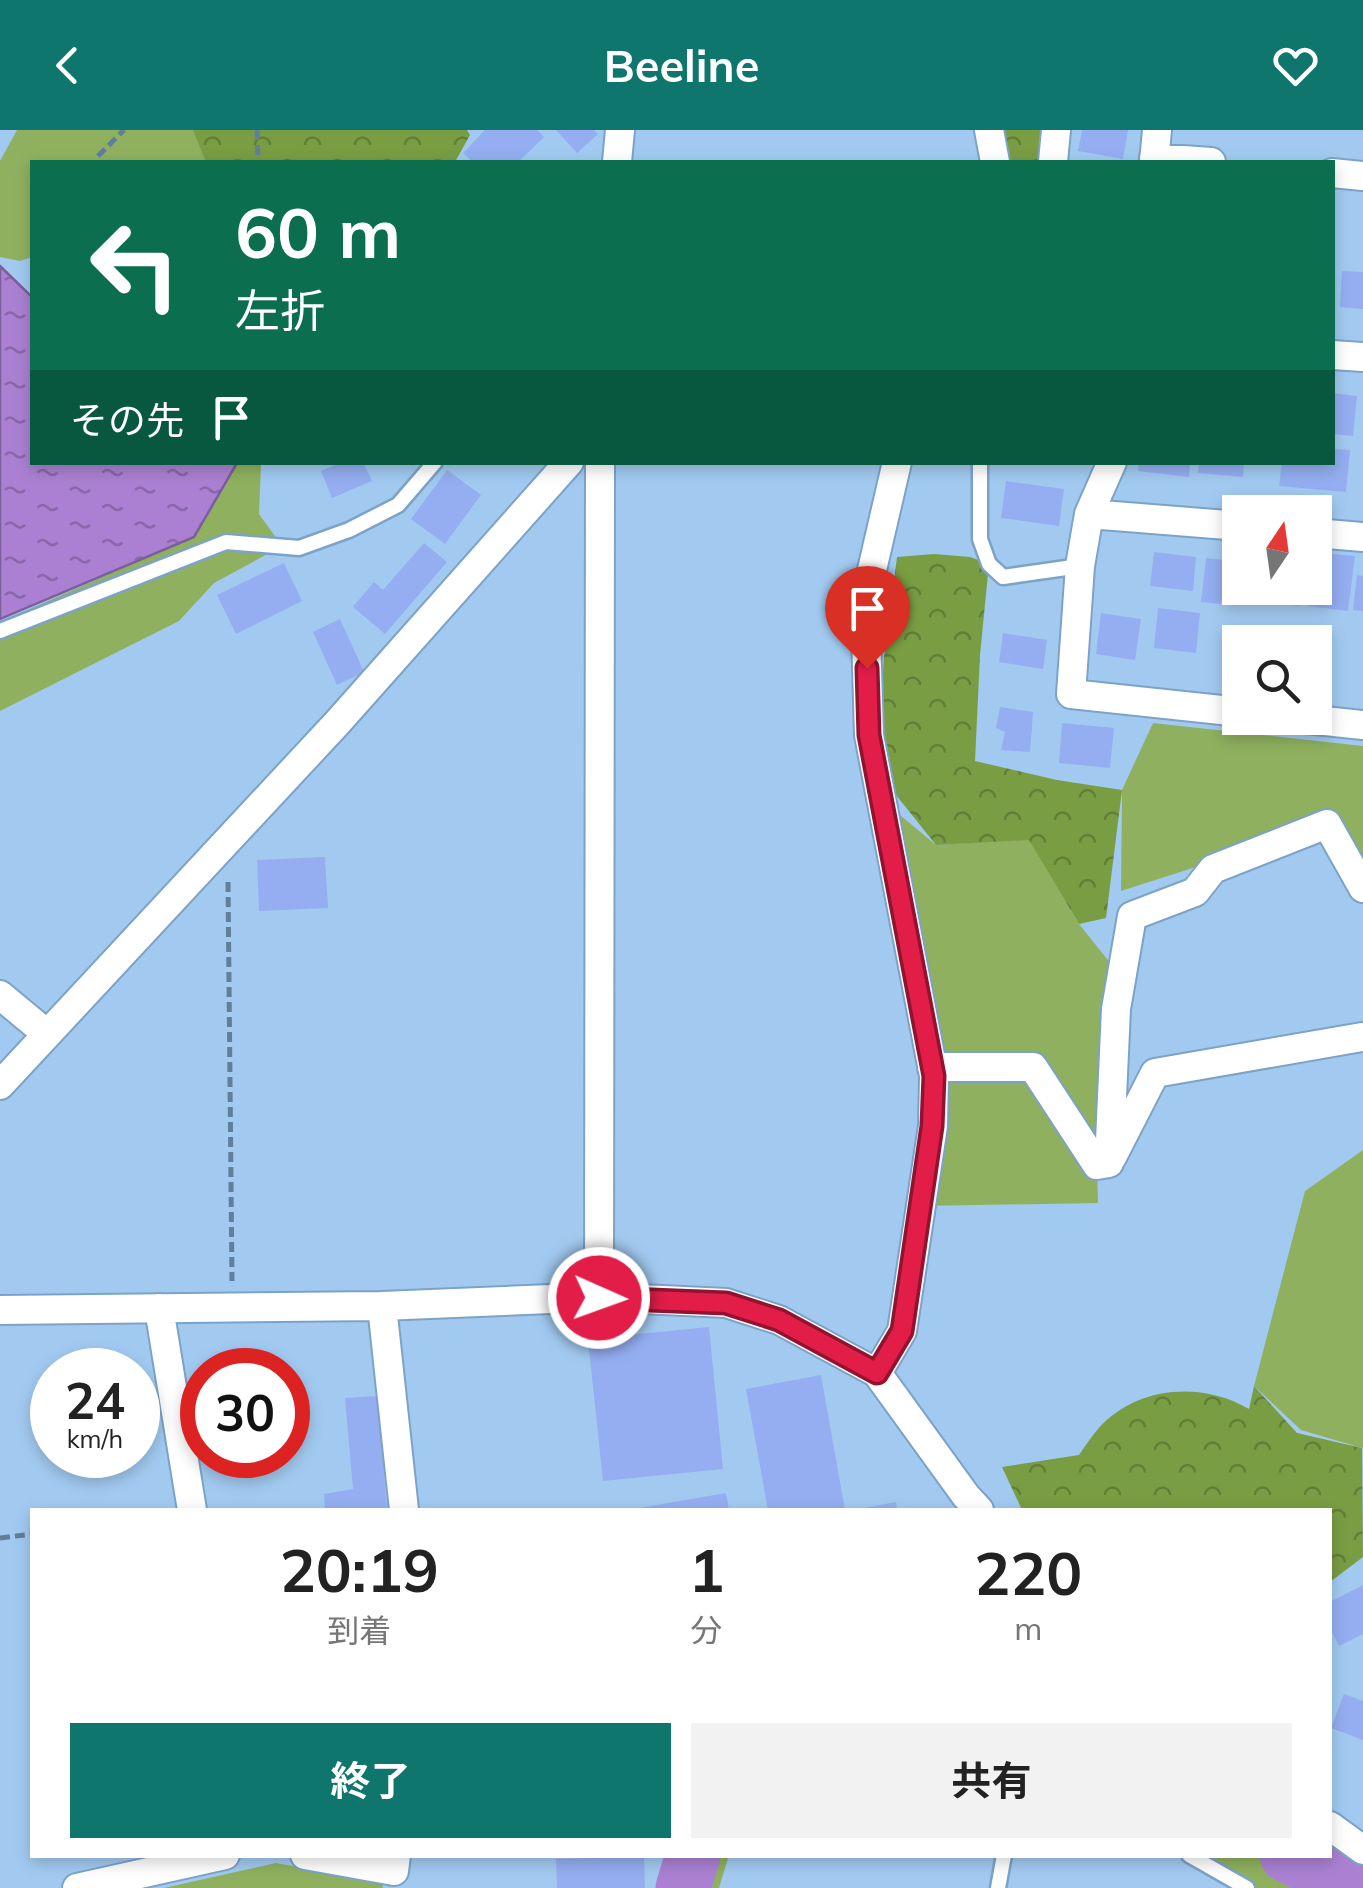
<!DOCTYPE html>
<html lang="ja">
<head>
<meta charset="utf-8">
<style>
	body { margin:0; font-family:Mulish,"Noto Sans JP",sans-serif; background:#f2f2f2; color:#222; height:100vh; display:flex; flex-direction:column; font-size:38px; white-space:nowrap }
	* { box-sizing:border-box; margin:0 }
	p { font-size:32px; color:#767676 }
	.icon { flex:none; width:55px; height:55px; fill:none; stroke:currentColor; stroke-width:2; stroke-linecap:round; stroke-linejoin:round }
	.map { position:relative; flex:1; overflow:hidden }
	.side { position:absolute; left:30px; top:1378px; width:1302px; height:350px; display:flex; flex-direction:column; background:#fff; border-radius:0px; box-shadow:0 5px 15px #0003 }
	.side>* { flex:none }
	.top-card { position:absolute; left:30px; top:30px; width:1305px; height:305px; border-radius:0px; box-shadow:0 5px 15px #0003; background:#0b6e4f; color:#fff; overflow:hidden }
	.needle { width:65px; rotate:13deg }
	.tools { position:absolute; left:1222px; top:365px; display:grid; gap:20px }
	.tools a { display:grid; place-items:center; width:110px; height:110px; border-radius:0px; background:#fff; box-shadow:0 5px 15px #0003; font-size:50px }
	.speed { position:absolute; left:30px; top:1218px; display:flex; gap:20px; font-size:50px; font-weight:700; text-align:center }
	.speed>* { display:grid; place-content:center; width:130px; height:130px; border-radius:50%; background:#fff; box-shadow:0 5px 15px #0003; line-height:1 }
	.speed small { font-size:25px; font-weight:400 }
	.speed .limit { border:15px solid #d22; background:#fff; color:#111 }
	.pin { position:absolute; display:grid; place-items:center; width:85px; height:85px; color:#fff; margin:-102px -42px; border-radius:50% 50% 50% 0; rotate:-45deg; box-shadow:0 0 10px #0007 }
	.pin .icon { rotate:45deg }
	.me { position:absolute; width:110px; margin:-55px; rotate:92deg; stroke-linejoin:round; filter:drop-shadow(0 0 8px #0008) }
	.turn { display:flex; align-items:center; gap:35px; height:210px; padding:0 40px; font-size:45px }
	.turn .icon { width:130px; height:130px; stroke-width:2.5 }
	.turn b { display:block; font-size:70px; line-height:85px }
	.then { display:flex; align-items:center; height:95px; padding:0 40px; background:#0003; gap:20px; font-size:38px }
	.eta { display:flex; justify-content:space-evenly; align-items:center; height:170px; text-align:center }
	.eta b { font-size:60px; font-weight:700; line-height:70px }
	.primary-button { display:flex; gap:20px; margin-top:auto; padding:20px 40px }
	.primary-button a { flex:1; height:115px; border-radius:0px; background:#0f766e; color:#fff; font-size:40px; font-weight:700; line-height:115px; text-align:center }
	.primary-button a+a { background:#f2f2f2; color:#222 }
	header { display:flex; justify-content:space-between; align-items:center; height:130px; padding:0 40px; background:#0f766e; color:#fff; font-size:45px; font-weight:700 }
	.map>svg:first-child { display:block }
	.green { fill:#8fb15f }
	.forest { fill:url(#forest-crowns) }
	.water { fill:url(#water-ripples); stroke:#795f9c; stroke-width:2.5 }
	.lines { fill:none; stroke-linecap:round; stroke-linejoin:round }
	.river { stroke:#ab80d2; stroke-width:55 }
	.building { fill:#94aef1 }
	.lane-casing { stroke:#7ca3c7; stroke-width:19 }
	.street-casing { stroke:#7ca3c7; stroke-width:32 }
	.path { stroke:#617e9a; stroke-width:5; stroke-dasharray:10 5; stroke-linecap:butt }
	.lane { stroke:#fff; stroke-width:14 }
	.street { stroke:#fff; stroke-width:28 }
	.route-casing { stroke:#92132f; stroke-width:25 }
	.route { stroke:#e11d48; stroke-width:18 }
</style>
</head>
<body>
<header><svg class="icon" aria-label="back" viewBox="0 0 24 24"><path d="M15 5l-7 7 7 7"/></svg>Beeline<svg class="icon" aria-label="heart" viewBox="0 0 24 24"><path d="M12 20l-8-8c-3-5 5-10 8-4 3-6 11-1 8 4z"/></svg></header>
<div class="map">
<svg width="1363" height="1758" viewBox="0 0 1363 1758">
	<defs>
		<pattern id="forest-crowns" width="20" height="18" patternUnits="userSpaceOnUse" patternTransform="scale(2.5)"><rect width="20" height="18" fill="#799d43"/><path d="M2 6a3 3 0 1 1 6 0M12 15a3 3 0 1 1 6 0" fill="none" stroke="#617f37"/></pattern>
		<pattern id="water-ripples" width="26" height="14" patternUnits="userSpaceOnUse" patternTransform="scale(2.5)"><rect width="26" height="14" fill="#ab80d2"/><path d="M2 4q2-2 4 0t4 0M15 11q2-2 4 0t4 0" fill="none" stroke="#8967aa"/></pattern>
	</defs>
	<rect width="100%" height="100%" fill="#a2caf1"/>
	<path class="green" d="M17,0h182l14,32h-181v95l-12,4 -20,-4v-96z
		M237,333h24l-2,51 23,32 -68,37 -35,38 -179,90v-89l194,-85z
		M1153,593l210,23v122l-37,-43 -205,66 1,-101z
		M882,670l54,45 93,-6 50,85 32,40 -14,201 1,38 -177,3 13,-130z
		M1363,1020v297l-1,1 -61,-18 -47,-44 51,-195z
		M1330,1710l33,25v23h-115l-58,-33h140z
		M668,1725h61l-10,33h-60z
		M276,1733l106,19 1,6h-219z"/>
	<path class="forest" d="M193,0h274l3,5 -15,27h-249z
		M992,0h61l-8,32h-48z
		M934,424l36,3 19,7 -9,91 -5,106 82,19 65,10 -16,128 -27,6 -50,-84 -93,5 -60,-75 8,-113 13,-100z
		M1254,1256l43,47 65,15 1,109 -33,25v-72h-308l-20,-43 77,-12c6,-9 12,-18 19,-26 38,-43 103,-48 151,-20z"/>
	<path class="water" d="M0,136l32,31v165l205,1 -43,74 -194,82z"/>
	<g class="lines">
		<path class="river" d="M1287,1725l65,33
			M683,1758l10,-33"/>
	</g>
	<path class="building" d="M485,0h52l7,7 -26,25h-45l-10,-9z
		M556,0h38l4,4 -21,19z
		M1082,0h46l-5,29 -45,-8z
		M1342,141l21,1v37l-23,-2z
		M1332,263l25,3 -4,40 -21,-2z
		M1332,319l18,1 -4,42 -67,-6 3,-24h50z
		M341,332h22l9,19 -40,17 -11,-27z
		M1139,332h51l-1,15 -51,-6z
		M1199,332h45l-1,15 -45,-4z
		M447,340l34,25 -36,49 -34,-25z
		M1006,351l58,8 -5,37 -58,-8z
		M424,413l23,19 -62,72 -32,-27 21,-25 9,8z
		M1154,422l42,5 -3,34 -43,-5z
		M1332,424l23,2 -7,55 -40,-5 2,-18h5v-15l14,2z
		M1206,428l34,4v26h5l-1,5 -21,-2 -2,13 -20,-2z
		M284,433l18,38 -66,33 -19,-39z
		M1357,445l6,1v35l-10,-1z
		M1257,458h44l-2,18 -44,-4z
		M1158,478l42,5 -4,40 -42,-5z
		M1101,483l40,6 -6,41 -39,-6z
		M340,489l24,53 -27,13 -24,-53z
		M1003,503l44,7 -4,29 -44,-7z
		M1266,505l46,5 -1,2h-46z
		M1000,577l33,5 -3,40 -29,-2 4,-18 -9,-4z
		M1062,593l52,5 -4,40 -51,-5z
		M325,727l3,51 -69,3 -2,-51z
		M709,1197l14,142 -120,12 -15,-142z
		M821,1245l24,135h-77l-22,-121z
		M377,1266l10,114h-62l-1,-16 29,-5 -8,-91z
		M726,1363l3,17h-89v-2z
		M896,1372l1,8h-32l-1,-2z
		M1363,1455v49l-24,12 -9,-18v-26z
		M1344,1564l19,7v39l-32,-12z
		M644,1727l1,31h-88l-1,-29z"/>
	<g class="lines">
		<defs>
			<path id="lane" d="M980,332v77l9,25 14,13 77,-11
				M0,501l226,-89 73,6 50,-18 49,-25 37,-43
				M1189,1725l58,33
				M998,1758l6,-33"/>
			<path id="street" d="M989,0l6,32
				M1154,28l57,4
				M617,32l3,-32
				M1053,32l3,-32
				M1154,32l3,-32
				M1332,43l31,3
				M1332,225l31,2
				M1112,332l-23,52 -9,52 -9,128 169,18
				M1089,384l151,12
				M1315,403l48,4
				M1296,588l67,7
				M0,865l47,39
				M932,937h101l64,98 12,-2 7,-154 16,-93 63,-24 18,-23 114,-45 36,64
				M0,955l338,-363 231,-260
				M1112,1027l43,-84 207,-36
				M599,1167l1,-835
				M382,1176l22,204
				M159,1178l33,202
				M0,1180l382,-4 217,-9 127,6 53,17 98,53 89,123 13,14
				M877,1243l25,-42 31,-205 1,-50 -65,-341 -4,-135 32,-138
				M1330,1696l33,24
				M305,1725l89,16 2,-16
				M77,1758l148,-33"/>
		</defs>
		<use href="#lane" class="lane-casing"/>
		<use href="#street" class="street-casing"/>
		<path class="path" d="M257,0l1,30
			M98,26l26,-26
			M228,752l4,399
			M0,1408l32,-4"/>
		<use href="#lane" class="lane"/>
		<use href="#street" class="street"/>
	</g>
	<g class="lines">
		<defs>
			<path id="route" d="M599,1168l127,5 53,17 98,53 25,-42 30,-205 2,-50 -65,-341 -2,-67"/>
		</defs>
		<use href="#route" class="route-casing"/>
		<use href="#route" class="route"/>
	</g>
</svg>
<div class="tools">
<a><svg class="needle" viewBox="-14 -14 28 28"><path d="M0-13l5 13h-10z" fill="#e53935"/><path d="M0 13l5-13h-10z" fill="#767676"/></svg></a>
<a><svg class="icon" aria-label="search" viewBox="0 0 24 24"><circle cx="10" cy="10" r="6"/><path d="M15 15l6 6"/></svg></a>
</div>
<div class="speed"><div>24<small>km/h</small></div><div class="limit">30</div></div>
<div class="pin" style="left:867px;top:538px;background:#d93025"><svg class="icon" aria-label="arrive" viewBox="0 0 24 24"><path d="M6 21V4h12l-3 4 3 4H6"/></svg></div>
<svg class="me" style="left:599px;top:1168px" viewBox="-20 -20 40 40"><circle r="17" fill="#e11d48" stroke="#fff" stroke-width="3"/><path d="M0-11L8 9 0 5-8 9z" fill="#fff"/></svg>
<div class="top-card">
<div class="turn"><svg class="icon" aria-label="left" viewBox="0 0 24 24"><path d="M17 20v-9H6M10 6l-5 5 5 5"/></svg><div><b>60 m</b>左折</div></div>
<div class="then">その先<svg class="icon" aria-label="arrive" viewBox="0 0 24 24"><path d="M6 21V4h12l-3 4 3 4H6"/></svg></div>
</div>
<section class="side">
<div class="eta">
<div><b>20:19</b><p>到着</p></div>
<div><b>1</b><p>分</p></div>
<div><b>220</b><p>m</p></div>
</div>
<div class="primary-button"><a>終了</a><a>共有</a></div>
</section>
</div>
</body>
</html>
